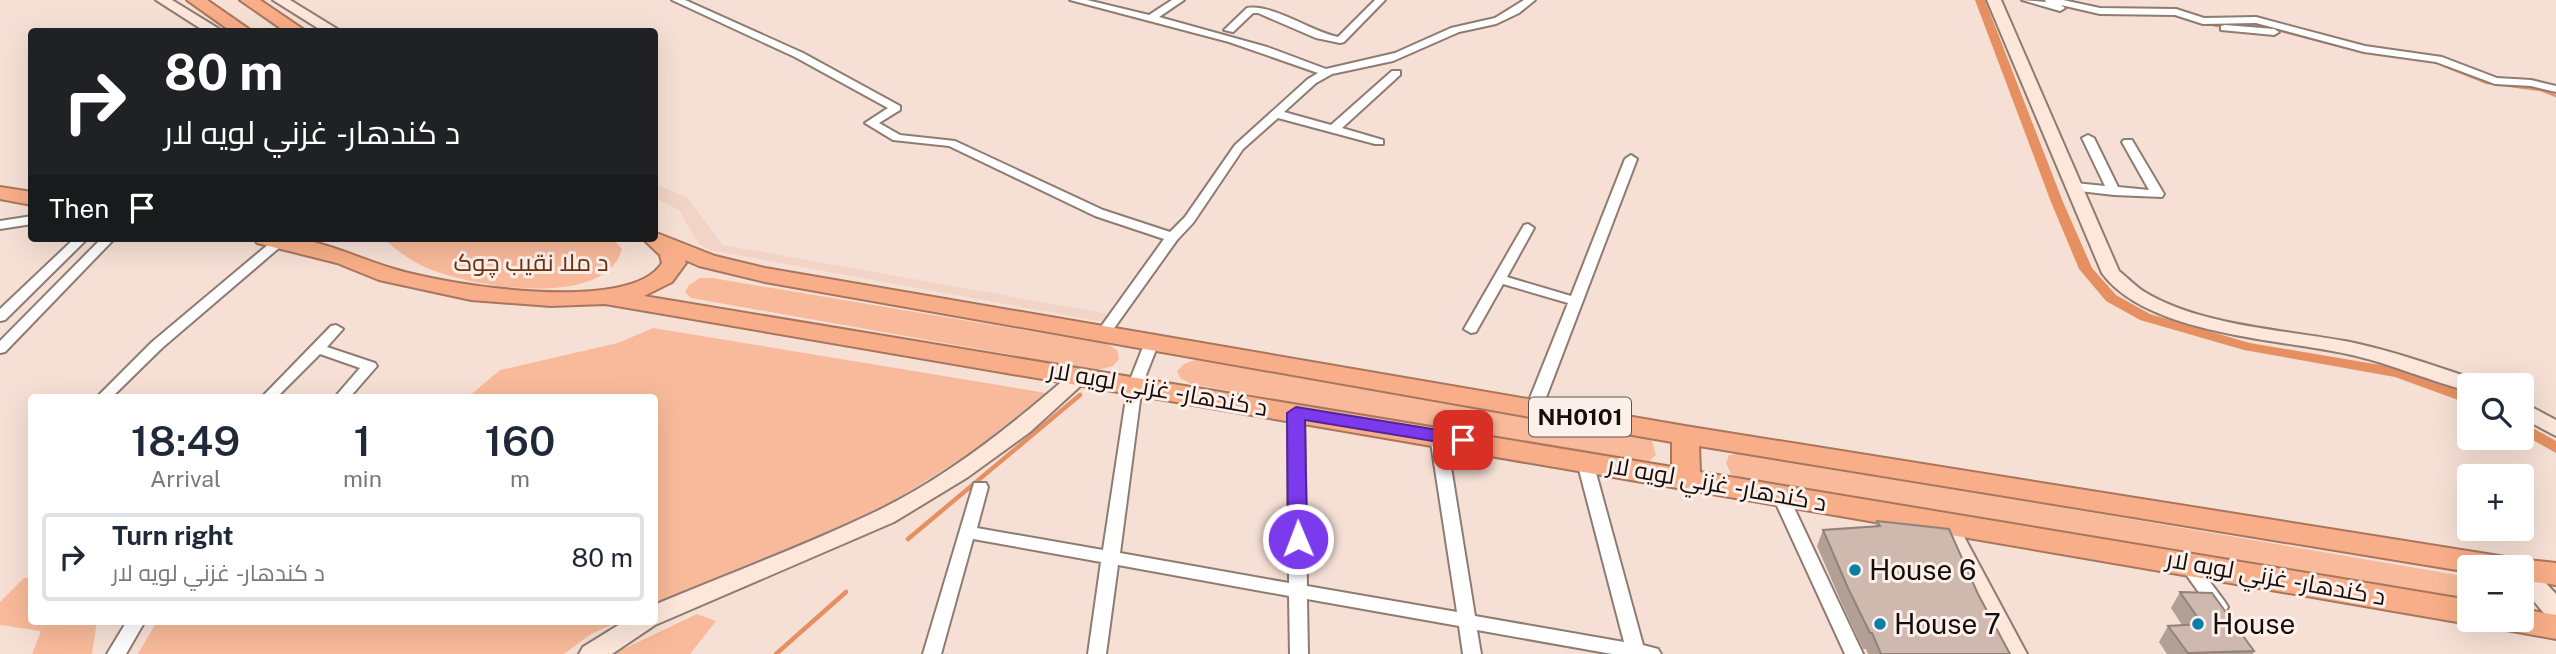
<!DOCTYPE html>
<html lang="en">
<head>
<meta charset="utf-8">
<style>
	body { margin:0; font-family:"Public Sans",Cairo,sans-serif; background:#f2f2f3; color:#1f2937; height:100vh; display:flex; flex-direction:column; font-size:26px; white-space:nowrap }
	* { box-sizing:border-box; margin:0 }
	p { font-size:23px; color:#747a83 }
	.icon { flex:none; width:38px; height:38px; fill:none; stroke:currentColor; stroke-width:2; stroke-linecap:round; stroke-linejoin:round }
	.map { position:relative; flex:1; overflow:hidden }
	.details { position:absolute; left:28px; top:394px; width:630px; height:231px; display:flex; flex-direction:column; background:#fff; border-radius:7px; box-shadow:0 7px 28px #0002 }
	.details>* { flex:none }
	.hud { position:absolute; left:28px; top:28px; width:630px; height:214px; border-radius:7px; box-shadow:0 7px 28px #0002; background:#202124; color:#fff; overflow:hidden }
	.buttons { position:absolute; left:2457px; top:373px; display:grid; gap:14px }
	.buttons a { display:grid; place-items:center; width:77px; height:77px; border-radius:7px; background:#fff; box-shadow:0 7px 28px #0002; font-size:35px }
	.pin { position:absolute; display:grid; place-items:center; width:60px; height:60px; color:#fff; margin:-30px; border-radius:14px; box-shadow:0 4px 10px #0006 }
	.me { position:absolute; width:77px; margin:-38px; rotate:359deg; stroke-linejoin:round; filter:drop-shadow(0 0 5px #0008) }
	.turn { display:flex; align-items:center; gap:24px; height:147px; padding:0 21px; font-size:32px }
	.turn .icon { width:91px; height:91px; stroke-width:2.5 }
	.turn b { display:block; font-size:49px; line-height:60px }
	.then { display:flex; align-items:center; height:66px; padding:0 21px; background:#0003; gap:14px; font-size:26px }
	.eta { display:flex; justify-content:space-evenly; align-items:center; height:119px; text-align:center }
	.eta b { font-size:42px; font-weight:600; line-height:49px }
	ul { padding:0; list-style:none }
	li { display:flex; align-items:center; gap:21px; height:88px; margin:0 14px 10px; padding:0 7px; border:4px solid #e0e1e3; border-radius:7px }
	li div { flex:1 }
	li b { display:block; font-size:26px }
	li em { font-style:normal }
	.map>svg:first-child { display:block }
	.built { fill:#f1d4c5 }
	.green { fill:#f8ba9a }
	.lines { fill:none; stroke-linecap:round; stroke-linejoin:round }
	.stream-far1 { stroke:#e69062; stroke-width:2.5 }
	.stream { stroke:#e69062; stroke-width:4.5 }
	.canal { fill:#e69062; fill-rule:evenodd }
	.street-casing { stroke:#8e7b71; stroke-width:4 }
	.secondary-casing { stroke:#8e7b71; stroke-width:4 }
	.highway-casing { stroke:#a8765c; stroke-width:4 }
	.street { fill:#fff; fill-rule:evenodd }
	.secondary { fill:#fde7db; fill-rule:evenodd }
	.highway { fill:#f8ae88; fill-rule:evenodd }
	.wall { fill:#b29f96 }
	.building { fill:#cfb9af; stroke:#91827a; stroke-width:2 }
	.route { fill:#7c3aed; stroke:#51269a; stroke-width:2 }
	.poi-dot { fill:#0880a6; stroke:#fdefe9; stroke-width:2.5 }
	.labels { text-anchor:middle; stroke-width:6; stroke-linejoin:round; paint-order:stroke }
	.shield { fill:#fdefe9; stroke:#5a514c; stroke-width:2 }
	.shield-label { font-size:23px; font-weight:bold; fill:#140d09 }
	.park-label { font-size:24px; fill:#6a3211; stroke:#fdefe9 }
	.street-label { font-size:24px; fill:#140d09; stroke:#fdefe9 }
	.near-poi-label { font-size:28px; fill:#140d09; stroke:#fdefe9; text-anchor:start }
</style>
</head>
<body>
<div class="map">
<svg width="2556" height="654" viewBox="0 0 2556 654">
	<rect width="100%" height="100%" fill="#f6e0d5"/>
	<path class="built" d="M655,184l32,13 36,48 385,69 -4,8 -395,-72 -12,-8 -18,-32 -24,-12z"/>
	<path class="green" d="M383,238h229l10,11c-17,64 -168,37 -209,12 -10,-6 -21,-15 -30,-23z
		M700,278h12l395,66 10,6 2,9 -6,7 -16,4 -406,-72 -6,-6 4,-7z
		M653,328l393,65 -74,59 -90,56 -227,99 -1,-210h-186l32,-27 118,-27z
		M1195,360l445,75 12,6 4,14 -7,6 -11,1 -447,-78 -11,-6 -3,-7 7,-7z
		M1743,453l726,124v24l-720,-118 -18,-9 -5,-11 3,-8z
		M24,578h7l1,43h65l-5,33h-60l9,-23 -41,-6v-23z
		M697,614l19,7 -26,33h-77z
		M157,621h463l-29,13 -27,20h-426z"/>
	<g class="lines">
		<path class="stream-far1" d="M2113,14h34
			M2169,14l48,12 30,-4 108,28 55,8
			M2432,61l55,22 54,7 15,6"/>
		<path class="stream" d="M908,539l172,-144
			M776,654l70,-62"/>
		<path class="canal" d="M1975,0h10l78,202 29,66 24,27 34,19 100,29 148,25 71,26v10l-74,-27 -151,-27 -104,-30 -34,-19 -27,-32 -28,-67z
			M2522,422l34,19v12l-34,-19z"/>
		<defs>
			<path id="street" d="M672,0h13l118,53 97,53v4l-21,13 21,12 55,6 148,69 67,22 15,-15 50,-72 73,-66 10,-6 -89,-31 -159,-42h17l62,15 23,-15h12l-25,17 108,30 59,22 69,-16 56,-25 44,-10 29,-18h11l-16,13 -23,11 -37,8 -66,29 -61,13 -16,9 -32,29 47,13 61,-54h8v4l-58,53 41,12v4h-8l-97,-26 -35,31 -50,74 -16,17 -70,98 -5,1 -7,-4 69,-96 -69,-23 -146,-70 -56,-6 -28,-17 23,-15 -93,-51z
				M1375,0h10l-41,42 -4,1 -24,-5 -58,-25h-5l-20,19 -9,-2 23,-22c26,-4 63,23 91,29z
				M2022,0l24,2 -1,-2h18l37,8 76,1 28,9 52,-1 109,29 77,11 55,21 34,2 25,6v6l-25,-6 -36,-2 -59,-22 -72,-10 -108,-29 -53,1 -28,-9 -75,-1 -39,-9 4,3 -5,3z
				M2225,25l49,4 5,3 -5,3 -53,-5v-4z
				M2088,135l6,3 24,49 31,3 -27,-48 2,-2h8l32,54 -2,3 -48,-2 -43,-5 -2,-3 2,-3 4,-1 30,3 -23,-48z
				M1631,155l6,4 -95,249 -8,5 -5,-2 -3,-3 42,-105 -65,-19 -27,48 -5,1 -7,-4 60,-104 4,-1 6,4 -27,49 64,19 54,-137z
				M32,216v8l-32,5v-8z
				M75,238h13l-83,82 -5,1v-12z
				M102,238h13l-110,114 -5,1v-12z
				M276,238h10l1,3 -125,107 -50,49h-15l55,-55z
				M336,325l7,4 -16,18 48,16 2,3 -27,31h-15l25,-29 -40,-14 -43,43h-15l69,-71z
				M1152,338l7,4 -17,43 -22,168 169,30 -1,-170 8,-5 8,5 3,173 150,26 -27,-176 3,-4h10l3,4 29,180 149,26 -47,-180 2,-4h12l2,4 50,183 15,4 3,5h-49l-135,-24 4,24h-18l-4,-28 -152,-27 1,55h-18l-1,-58 -171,-31 -12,89h-18l13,-92 -128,-23 -32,115h-18l51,-171h12l2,4 -11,41 126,22 25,-165 17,-43z
				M1780,489l6,2 2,4 75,159h-18l-73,-159 2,-4z
				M2186,556l6,2 33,44 3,5 -3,5 -6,2 -6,-2 -33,-46 -3,-4 3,-4z
				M127,621h18l-19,33h-19z"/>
			<path id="secondary" d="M156,0h16l52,32h-18z
				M273,0h17l52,32h-18z
				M1987,0h14l118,271c8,6 16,15 24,20 56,35 143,39 207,51 43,9 85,24 127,38l3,5h-11v6c-40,-10 -77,-27 -117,-36 -70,-16 -205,-20 -250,-82z
				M1080,370l7,2 3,4 -3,4 -57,52 -62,45 -74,45 -239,103 -43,29h-33l4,-7 42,-26h29v-16c74,-31 150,-59 223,-94 72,-35 136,-87 196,-139z
				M2522,402l34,18v16l-34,-18z
				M1945,514l8,2 74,138h-26l-67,-132 3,-6z
				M2522,563l8,3 26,28v25l-9,-2 -25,-30v-20h-9z"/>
			<path id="highway" d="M187,0h20l46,32h-21z
				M240,0h20l47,32h-21z
				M0,187l32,5v13l-32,-6z
				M654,232l61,24 50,12 920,158 833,133 38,4v22l-34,-5v-13h-53v5l-770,-126 1,26 769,128v20h12l-12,4 -1864,-320 -54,2 -80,-6 -92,-20 -42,-17 -80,-20 -3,-5c12,0 25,-1 37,0 36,4 69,21 103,31 52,16 237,46 268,-6l-2,-8 -18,-17h12zM685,260l14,6 66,16 907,160v25l-1028,-171 28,-14 14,-19z
				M2522,609l34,6v24l-55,-10 -4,-9h25z"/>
		</defs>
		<use href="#street" class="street-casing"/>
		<use href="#secondary" class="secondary-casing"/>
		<use href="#highway" class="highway-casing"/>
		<use href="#street" class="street"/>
		<use href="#secondary" class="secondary"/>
		<use href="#highway" class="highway"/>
	</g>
	<path class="wall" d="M1877,521l101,73 32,60h-142l-2,-5h-3l-21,-45 -25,-58 6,-16 52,-3z
		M2180,592l74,59 -1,3h-86l-8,-12 9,-16 14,-1 -11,-17z"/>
	<path class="building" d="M1877,521l72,8 29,65 32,60h-129l-9,-21h-2l-22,-45 -25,-58 57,-4z
		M2180,592l32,1 42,58 -66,2 -20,-27 34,-2z"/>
	<path class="route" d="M1296,407l167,27 9,6 -9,6 -158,-26 2,119 -2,5h-14l-3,-5 -1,-126z"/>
	<g class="poi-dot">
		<circle cx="1855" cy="570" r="7"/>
		<circle cx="1880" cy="624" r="7"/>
		<circle cx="2198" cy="624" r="7"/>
	</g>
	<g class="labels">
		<rect class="shield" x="1529" y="397.5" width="102" height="39" rx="5"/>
		<g class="shield-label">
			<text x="1580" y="425">NH0101</text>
		</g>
		<g class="park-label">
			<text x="531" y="271">د ملا نقيب چوک</text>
		</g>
		<g class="street-label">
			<text transform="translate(1158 389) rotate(10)" y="8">د کندهار - غزني لويه لار</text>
			<text transform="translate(1717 484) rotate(10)" y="8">د کندهار - غزني لويه لار</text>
			<text transform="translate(2276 578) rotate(10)" y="8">د کندهار - غزني لويه لار</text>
		</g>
		<g class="near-poi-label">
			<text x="1869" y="580">House 6</text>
			<text x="1894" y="634">House 7</text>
			<text x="2212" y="634">House</text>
		</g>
	</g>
</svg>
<div class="buttons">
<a><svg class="icon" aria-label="search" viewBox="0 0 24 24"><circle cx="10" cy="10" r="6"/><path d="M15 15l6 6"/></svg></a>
<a>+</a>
<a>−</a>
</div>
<div class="pin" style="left:1463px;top:440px;background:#d93025"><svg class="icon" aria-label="arrive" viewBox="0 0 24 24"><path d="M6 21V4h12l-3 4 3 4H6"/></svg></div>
<svg class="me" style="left:1298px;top:539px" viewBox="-20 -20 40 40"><circle r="17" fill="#7c3aed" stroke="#fff" stroke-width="3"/><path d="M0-11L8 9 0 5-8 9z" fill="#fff"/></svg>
<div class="hud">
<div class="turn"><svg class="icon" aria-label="right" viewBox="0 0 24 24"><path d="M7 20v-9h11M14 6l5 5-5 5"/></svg><div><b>80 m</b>د کندهار - غزني لويه لار</div></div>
<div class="then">Then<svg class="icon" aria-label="arrive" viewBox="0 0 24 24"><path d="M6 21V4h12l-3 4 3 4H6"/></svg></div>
</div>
<section class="details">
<div class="eta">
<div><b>18:49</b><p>Arrival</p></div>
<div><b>1</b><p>min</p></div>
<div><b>160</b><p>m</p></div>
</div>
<ul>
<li><svg class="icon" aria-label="right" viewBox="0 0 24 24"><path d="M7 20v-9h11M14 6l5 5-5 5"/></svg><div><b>Turn right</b><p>د کندهار - غزني لويه لار</p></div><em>80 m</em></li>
</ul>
</section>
</div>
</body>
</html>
